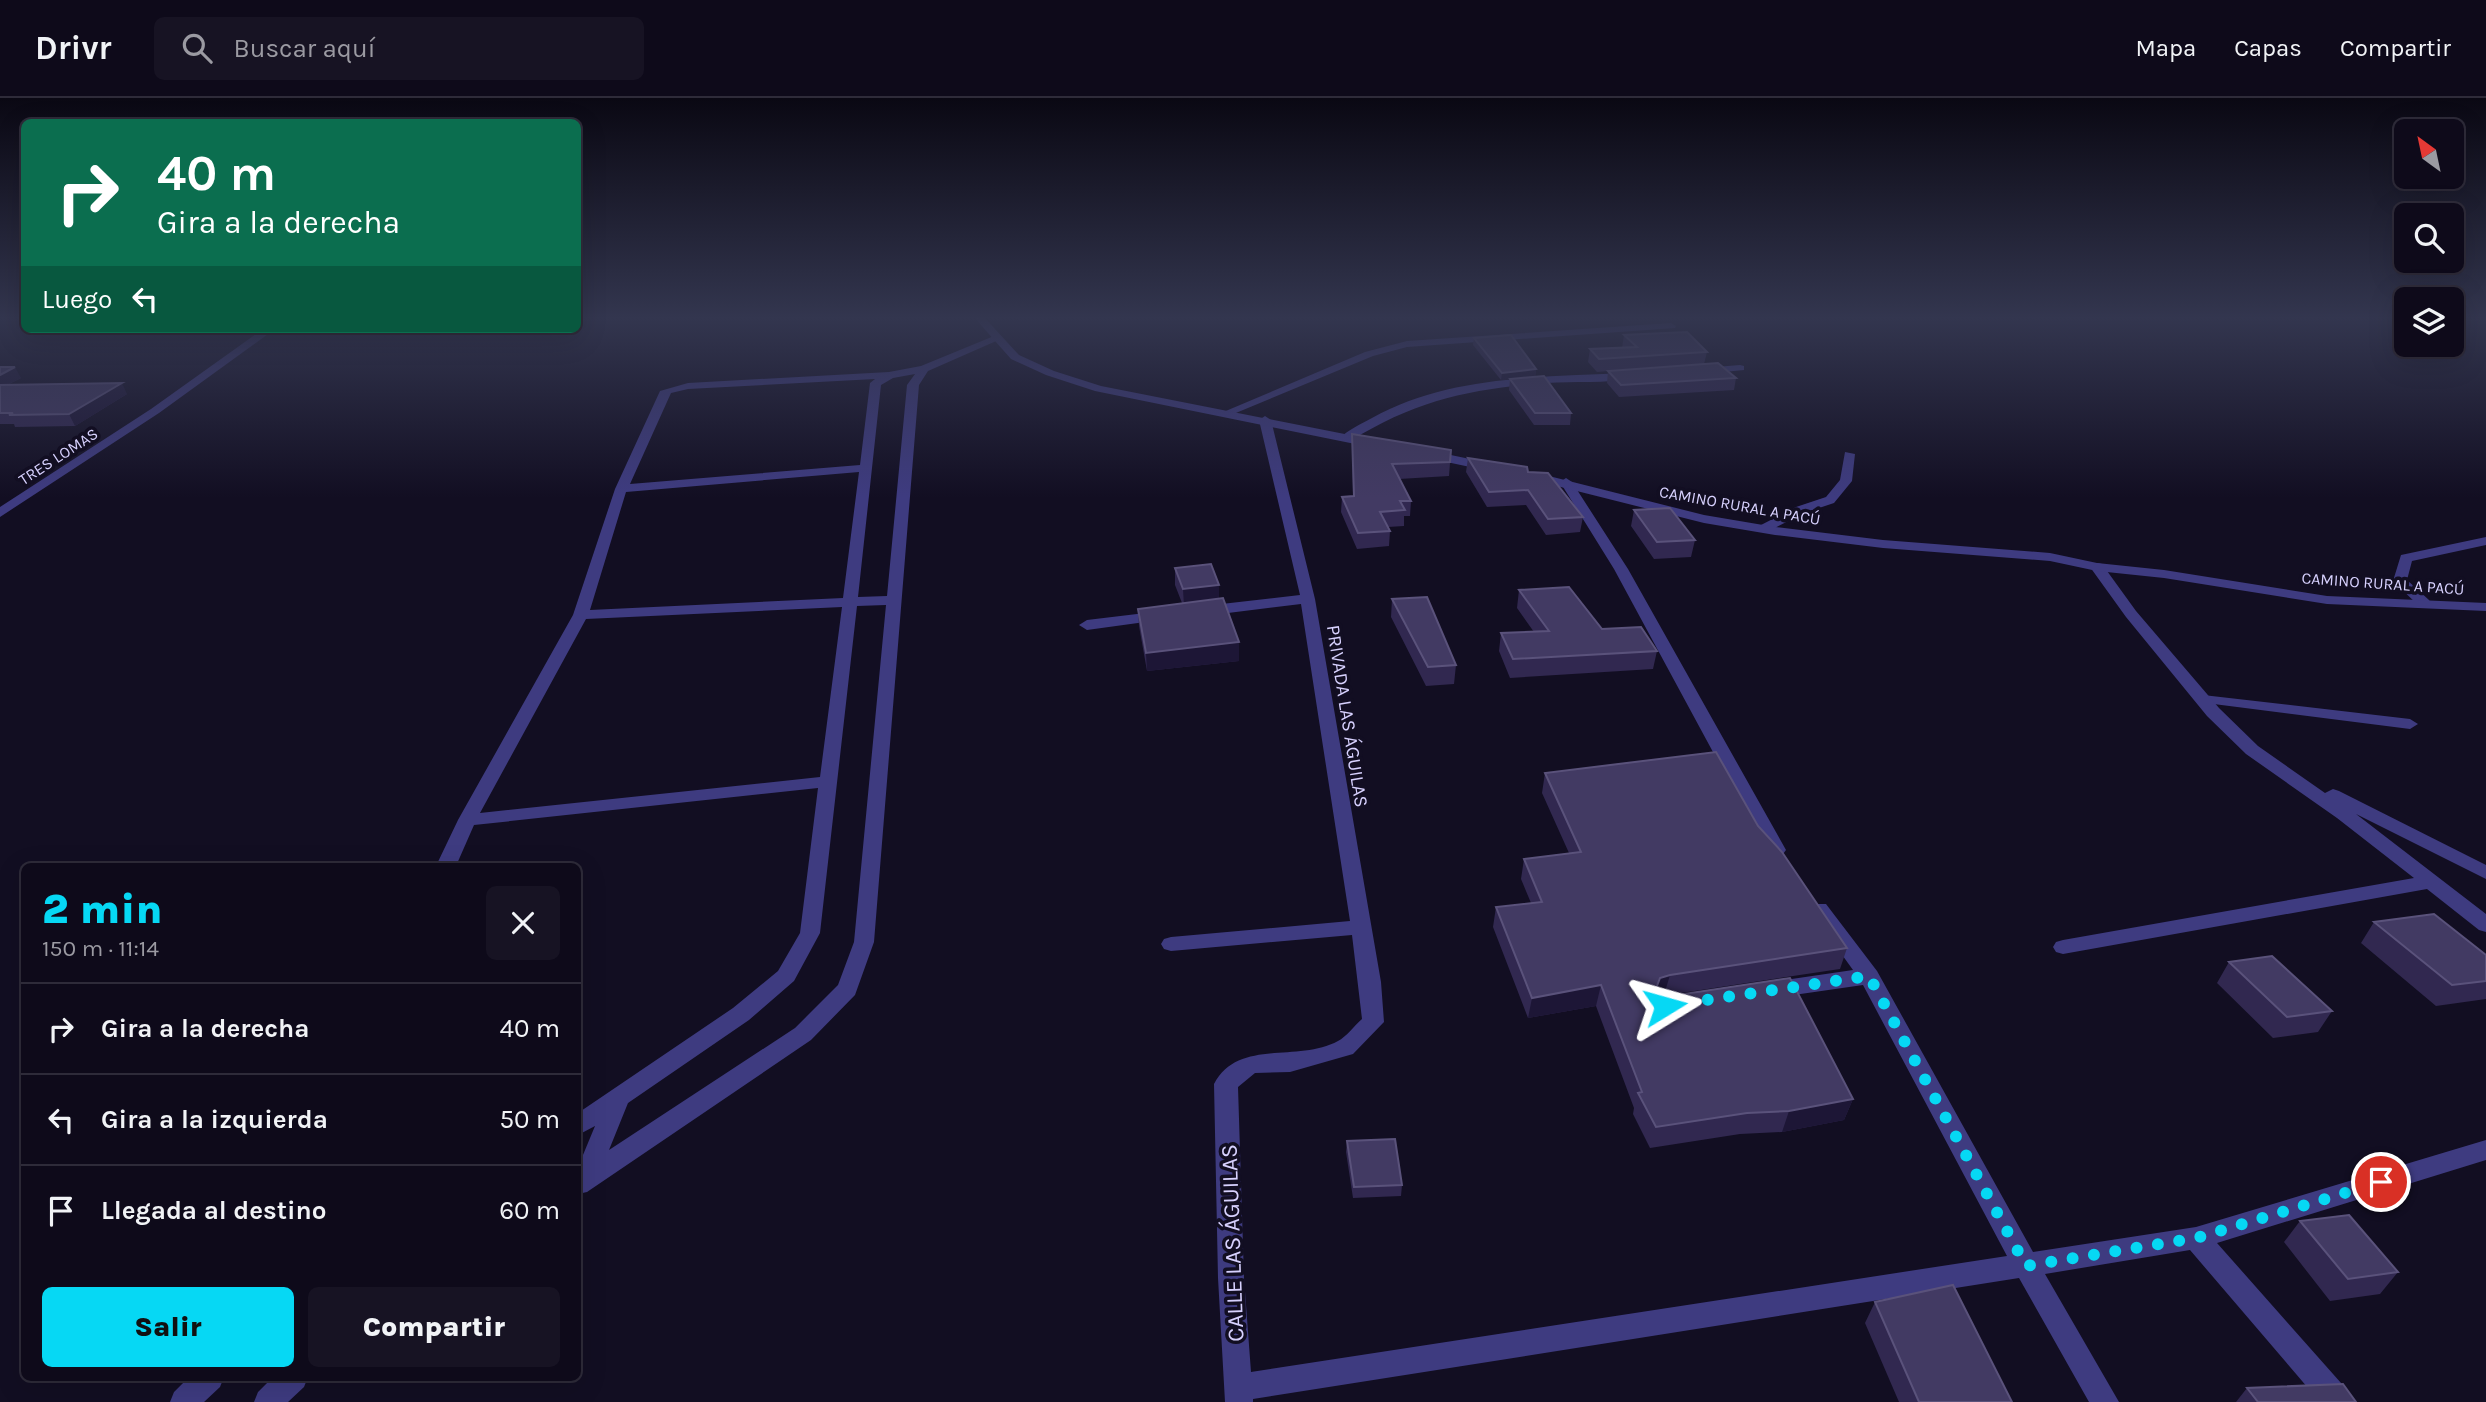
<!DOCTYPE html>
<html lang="es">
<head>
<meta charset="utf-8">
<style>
	body { margin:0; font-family:Karla,sans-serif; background:#171323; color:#f1f3f6; height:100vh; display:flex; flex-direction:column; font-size:26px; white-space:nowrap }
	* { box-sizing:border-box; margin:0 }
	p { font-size:23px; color:#9b9aa2 }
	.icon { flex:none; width:38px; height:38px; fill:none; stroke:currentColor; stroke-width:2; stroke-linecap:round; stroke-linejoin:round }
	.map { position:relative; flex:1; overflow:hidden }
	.panel { position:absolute; left:21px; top:765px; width:560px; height:518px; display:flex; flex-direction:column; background:#0e0a1a; border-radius:10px; box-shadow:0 7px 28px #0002,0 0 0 2px #2e2b39 }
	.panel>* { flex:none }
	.banner { position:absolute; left:21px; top:21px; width:560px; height:214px; border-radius:10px; box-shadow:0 7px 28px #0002,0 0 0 2px #2e2b39; background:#0b6e4f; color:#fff; overflow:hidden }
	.needle { width:46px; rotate:327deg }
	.buttons { position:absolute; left:2394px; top:21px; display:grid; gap:14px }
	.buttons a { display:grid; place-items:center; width:70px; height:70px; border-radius:10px; background:#0e0a1a; box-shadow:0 7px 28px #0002,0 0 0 2px #2e2b39; font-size:35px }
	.pin { position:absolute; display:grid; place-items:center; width:60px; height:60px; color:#fff; margin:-30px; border:4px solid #fff; border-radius:50%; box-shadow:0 2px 7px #0007 }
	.me { position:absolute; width:77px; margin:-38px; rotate:82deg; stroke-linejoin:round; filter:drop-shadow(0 0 5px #0008) }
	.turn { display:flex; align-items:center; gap:24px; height:147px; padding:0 21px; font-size:32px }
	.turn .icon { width:91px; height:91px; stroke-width:2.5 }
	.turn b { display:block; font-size:49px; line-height:60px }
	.then { display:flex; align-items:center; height:66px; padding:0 21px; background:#0003; gap:14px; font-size:26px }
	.round { display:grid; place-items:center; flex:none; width:74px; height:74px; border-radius:10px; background:#171323 }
	.head { display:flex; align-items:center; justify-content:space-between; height:119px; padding:0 21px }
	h1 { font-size:42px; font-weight:800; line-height:52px; color:#06d8f4 }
	.button { display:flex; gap:14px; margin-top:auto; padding:14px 21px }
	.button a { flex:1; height:80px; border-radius:10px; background:#06d8f4; color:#111; font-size:28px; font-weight:800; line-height:80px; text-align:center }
	.button a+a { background:#171323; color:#f1f3f6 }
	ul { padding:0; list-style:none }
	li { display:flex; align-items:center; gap:21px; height:91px; padding:0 21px; border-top:2px solid #2e2b39 }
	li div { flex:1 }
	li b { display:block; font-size:26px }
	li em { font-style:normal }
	header { display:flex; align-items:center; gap:42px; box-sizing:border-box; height:98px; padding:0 35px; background:#0e0a1a; border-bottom:2px solid #2e2b39 }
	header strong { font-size:33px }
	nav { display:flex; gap:38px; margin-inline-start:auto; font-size:24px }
	.search { width:490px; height:63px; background:#171323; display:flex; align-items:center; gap:18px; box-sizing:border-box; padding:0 24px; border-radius:10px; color:#9b9aa2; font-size:26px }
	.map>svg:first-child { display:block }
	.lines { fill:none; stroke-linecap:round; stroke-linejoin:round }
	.service { fill:#3e3b80; fill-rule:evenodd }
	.minor { fill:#3e3b80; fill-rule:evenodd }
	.tertiary { fill:#3e3b80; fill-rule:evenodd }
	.wall { fill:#312850 }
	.shaded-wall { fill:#1d1636 }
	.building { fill:#423a63; stroke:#5a527b; stroke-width:2 }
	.route { stroke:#06d8f4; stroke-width:12; stroke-dasharray:0 21.6 }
	.labels { text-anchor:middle; stroke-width:7; stroke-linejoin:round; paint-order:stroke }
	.far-street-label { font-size:16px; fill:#d7d1fe; stroke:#120e22 }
	.street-label { font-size:19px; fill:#d7d1fe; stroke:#120e22 }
	.near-street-label { font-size:23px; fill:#d7d1fe; stroke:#120e22 }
</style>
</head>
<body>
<header>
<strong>Drivr</strong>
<div class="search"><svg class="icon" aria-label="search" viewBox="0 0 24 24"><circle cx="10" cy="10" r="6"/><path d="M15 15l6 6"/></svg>Buscar aquí</div>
<nav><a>Mapa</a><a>Capas</a><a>Compartir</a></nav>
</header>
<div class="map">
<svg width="2486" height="1304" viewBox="0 0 2486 1304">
	<rect width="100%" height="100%" fill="#120e22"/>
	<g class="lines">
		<path class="service" d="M1845,354l10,2 -3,27 -18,22 -30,10 -37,19h-8v-6l37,-19 30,-10 14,-17z
			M2203,597l207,24 8,5 -8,5 -212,-27 -2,-3 2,-3z"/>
		<path class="minor" d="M1671,225l5,3 -1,2 -268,19 -34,9 -142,59 -10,-2 144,-61 42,-11z
			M994,238l9,2 -75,33 -9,14 -45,557 -19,53 -44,45 -224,152 -9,2v-27l17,-41 -17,9v-22l155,-105 45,-37 22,-38 18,-145 -344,37 -18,41h-20l22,-46 115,-205 42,-126 45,-98 28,-8 201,-11 32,-6zM915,276l-8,11 -20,211 -29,1 23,-212 12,-7zM875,281l-5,4 -10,82 -230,19 41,-91 17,-4zM859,374l-16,126 -253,12 36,-118zM886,507l-32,337 -16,43 -43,43 -186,122 19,-47 121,-83 45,-39 26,-48 37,-327zM842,509l-22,170 -340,36 106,-194z
			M1740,267l4,1v4l-41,4 -5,-3 5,-3z
			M1629,275l5,3 -1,2c-28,6 -59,3 -87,5 -77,6 -129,17 -196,58l-10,-3c8,-8 21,-14 32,-20 77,-43 171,-41 257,-45z
			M1265,318l6,4 44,179 66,383 3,40 -31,32 -63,18 -35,1 -17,14 6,191 7,94 756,-116 -144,-271 -91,13 -8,-2 -3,-6 3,-6 8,-2 81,-12 -44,-61 3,-5h14l51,67 156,281 163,-25 290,-87v20l-269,83 132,149 4,10h-33l-130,-152 -145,24 74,128h-30l-70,-124 -766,121v3h-28l-7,-124 -4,-194c24,-46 84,-21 124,-43 8,-4 16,-15 24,-22l-10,-84 -181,16 -7,-2 -3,-5 3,-5 7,-2 179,-16 -49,-317 -97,12 -8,-5 8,-5 96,-11 -41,-175z
			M1566,380l6,4 56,87 158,281 -3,4h-14l-3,-4 -152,-281 -54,-87z
			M2486,439v8l-74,16 -5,19 22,20 2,3 -2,3h-10l-26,-25 8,-26z
			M2097,465l5,1 34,47 83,97 39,38 67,47 8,-4 6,2 147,74v14l-130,-65 130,100v18l-7,-2 -52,-41 -364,65 -7,-2 -3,-5 3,-5 7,-2 351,-62 -77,-60 -91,-64 -39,-38 -81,-99 -36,-50z
			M1162,513l5,2 3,3 -3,3 -80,11 -8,-5 8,-5z
			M189,1279h35l-4,10 -16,15h-34l4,-10z
			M273,1279h35l-4,10 -16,15h-34l4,-10z"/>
		<path class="tertiary" d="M973,218h10l36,39 35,16 47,15 274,54 6,4 -6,4 -280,-57 -49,-16 -35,-16z
			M263,231h12l-116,84 -159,104v-10l151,-98z
			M1427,352l62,13 6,4 -6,4 -66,-14 -2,-3z
			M1533,374l171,43 71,12 108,13 167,13 47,10 67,7 163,26 159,7v8l-159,-7 -163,-26 -67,-7 -47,-10 -167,-13 -108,-13 -71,-12 -175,-44v-6z"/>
	</g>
	<path class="wall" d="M1624,237l83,17 -3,12 32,14 -2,12 -115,7 -12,-14 1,-12 -11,1 -9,-10 2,-13 32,-1z
		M1474,240l62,31 -1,8 36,36 -1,12h-36l-25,-35 1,-11 -9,1 -28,-35z
		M0,269l21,11 -14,7 120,9 -52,32 -60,1 -1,-3h-14z
		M1352,336l99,16 -2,26 -50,3 12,22 -1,15h-6v10l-16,1 2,4 -1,15 -32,3 -16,-37 1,-15h11z
		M1468,360l60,14 55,45 -3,15 -34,3 -20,-30 -39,2 -21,-35z
		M1634,412l61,30 -4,17 -37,2 -23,-33z
		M1175,470l44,17v14l20,43v19l-92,10 -8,-45 -1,-17 44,-6 -7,-18z
		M1519,492l83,39 55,22 -4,18 -143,9 -11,-27 2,-18 33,-1 -17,-24z
		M1392,501l64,66 -2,19 -28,2 -35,-69z
		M1545,675l213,53 89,122 -7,21 -172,26 185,104 -9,21 -62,12 -42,2 -90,14 -17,-34 1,-6 -38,-102 -68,12 -35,-91 3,-20 35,-4 -10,-24 3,-20 45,-6 -27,-60z
		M2374,824l112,33v44l-50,7 -75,-63z
		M2229,864l103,49 -14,21 -45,6 -56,-55z
		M1347,1043l55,44 -1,11 -48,2 -7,-46z
		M2300,1123l98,51 -18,22 -50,7 -46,-59z
		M1875,1204l137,100h-113l-34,-79z
		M2247,1290l109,14h-120z"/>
	<path class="shaded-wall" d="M15,269l6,11 -18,9 -3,5v-17z
		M1536,271l-1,8 -34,3 1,-7z
		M122,285l5,11 -52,32 -6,-12z
		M1219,487v17l-35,4 -1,-17z
		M1239,544v19l-92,10 -1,-18z
		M1670,877l-6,20 -9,4 2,-13 3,-8z
		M1601,887l-5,21 -68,12 4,-20z
		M1853,1001l-9,21 -62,12 7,-21z"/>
	<path class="building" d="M1687,234l20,20 -108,7 -9,-10 47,-2 -13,-12z
		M1511,237l25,34 -34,4 -28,-35z
		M1718,265l18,15 -115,7 -13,-14z
		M0,269h15l-15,8z
		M1544,278l27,37h-36l-25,-34z
		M122,285l-53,31 -60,1 4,-2h-13v-28z
		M1352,336l99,16 -1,12 -58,2 19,37h-11l5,9 -25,2 10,19 -32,2 -16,-36 12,-1z
		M1468,360l59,9 1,5 20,1 35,44 -35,2 -20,-29 -39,2z
		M1670,410l25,32 -38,2 -23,-32z
		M1211,466l8,21 -36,4 -8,-21z
		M1569,489l33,42 39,-2 16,24 -144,8 -12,-26 48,-2 -30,-41z
		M1427,499l29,68 -28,2 -36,-68z
		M1223,500l16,44 -93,11 -8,-44z
		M1716,654l42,74 24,26 65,96 -177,27 -10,3 -3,8 5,8 9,2 119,-18 63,121 -64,12 -42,2 -91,14 -18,-34 4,-1 -41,-107 -69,13 -36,-91 46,-5 -18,-43 57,-7 -36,-79z
		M2434,816l52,41v26l-34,4 -78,-63z
		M2272,858l60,55 -45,6 -58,-55z
		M1395,1041l7,46 -48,2 -7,-46z
		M2349,1117l49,57 -50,7 -48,-58z
		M1953,1187l59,117h-93l-44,-100z
		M2343,1286l13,18h-98l-11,-14z"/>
	<linearGradient id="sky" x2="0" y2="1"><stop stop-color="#0a0813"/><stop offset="0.55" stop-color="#33364f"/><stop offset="1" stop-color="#33364f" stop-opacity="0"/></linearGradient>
	<rect width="2486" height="400" fill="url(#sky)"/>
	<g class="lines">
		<path class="route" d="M1665,908l204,-30 157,290 170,-28 185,-56"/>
	</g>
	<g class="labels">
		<g class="far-street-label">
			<text transform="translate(58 358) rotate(-33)" y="6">TRES LOMAS</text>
			<text transform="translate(1740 407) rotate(10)" y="6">CAMINO RURAL A PACÚ</text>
			<text transform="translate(2383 485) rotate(4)" y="6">CAMINO RURAL A PACÚ</text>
		</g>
		<g class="street-label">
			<text transform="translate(1348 618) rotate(81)" y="7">PRIVADA LAS ÁGUILAS</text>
		</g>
		<g class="near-street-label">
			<text transform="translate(1232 1145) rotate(-92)" y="8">CALLE LAS ÁGUILAS</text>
		</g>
	</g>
</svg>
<div class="buttons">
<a><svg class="needle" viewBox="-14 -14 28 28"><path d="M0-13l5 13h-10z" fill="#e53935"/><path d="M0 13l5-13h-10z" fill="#9b9aa2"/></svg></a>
<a><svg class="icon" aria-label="search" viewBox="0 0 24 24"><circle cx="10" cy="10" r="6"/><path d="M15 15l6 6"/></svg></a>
<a><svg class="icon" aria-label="layers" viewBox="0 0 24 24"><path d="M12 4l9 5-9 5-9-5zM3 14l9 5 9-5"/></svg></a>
</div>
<div class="pin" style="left:2381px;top:1084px;background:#d93025"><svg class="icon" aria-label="arrive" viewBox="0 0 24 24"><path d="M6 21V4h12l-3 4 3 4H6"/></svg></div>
<svg class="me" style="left:1665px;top:908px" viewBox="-20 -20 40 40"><path d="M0-17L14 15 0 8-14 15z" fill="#06d8f4" stroke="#fff" stroke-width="4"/></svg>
<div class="banner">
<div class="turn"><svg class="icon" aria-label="right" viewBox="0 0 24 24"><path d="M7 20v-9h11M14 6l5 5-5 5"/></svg><div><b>40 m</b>Gira a la derecha</div></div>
<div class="then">Luego<svg class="icon" aria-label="left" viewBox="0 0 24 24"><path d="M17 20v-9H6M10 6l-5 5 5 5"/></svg></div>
</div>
<section class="panel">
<div class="head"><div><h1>2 min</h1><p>150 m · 11:14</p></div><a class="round"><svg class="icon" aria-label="close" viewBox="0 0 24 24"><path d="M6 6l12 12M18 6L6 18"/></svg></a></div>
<ul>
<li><svg class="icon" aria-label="right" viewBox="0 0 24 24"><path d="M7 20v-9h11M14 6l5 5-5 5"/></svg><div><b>Gira a la derecha</b></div><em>40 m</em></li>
<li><svg class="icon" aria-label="left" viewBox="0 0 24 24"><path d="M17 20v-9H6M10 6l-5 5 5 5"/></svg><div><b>Gira a la izquierda</b></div><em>50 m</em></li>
<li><svg class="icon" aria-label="arrive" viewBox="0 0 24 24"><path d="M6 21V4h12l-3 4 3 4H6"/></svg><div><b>Llegada al destino</b></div><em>60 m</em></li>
</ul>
<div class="button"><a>Salir</a><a>Compartir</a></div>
</section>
</div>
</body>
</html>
